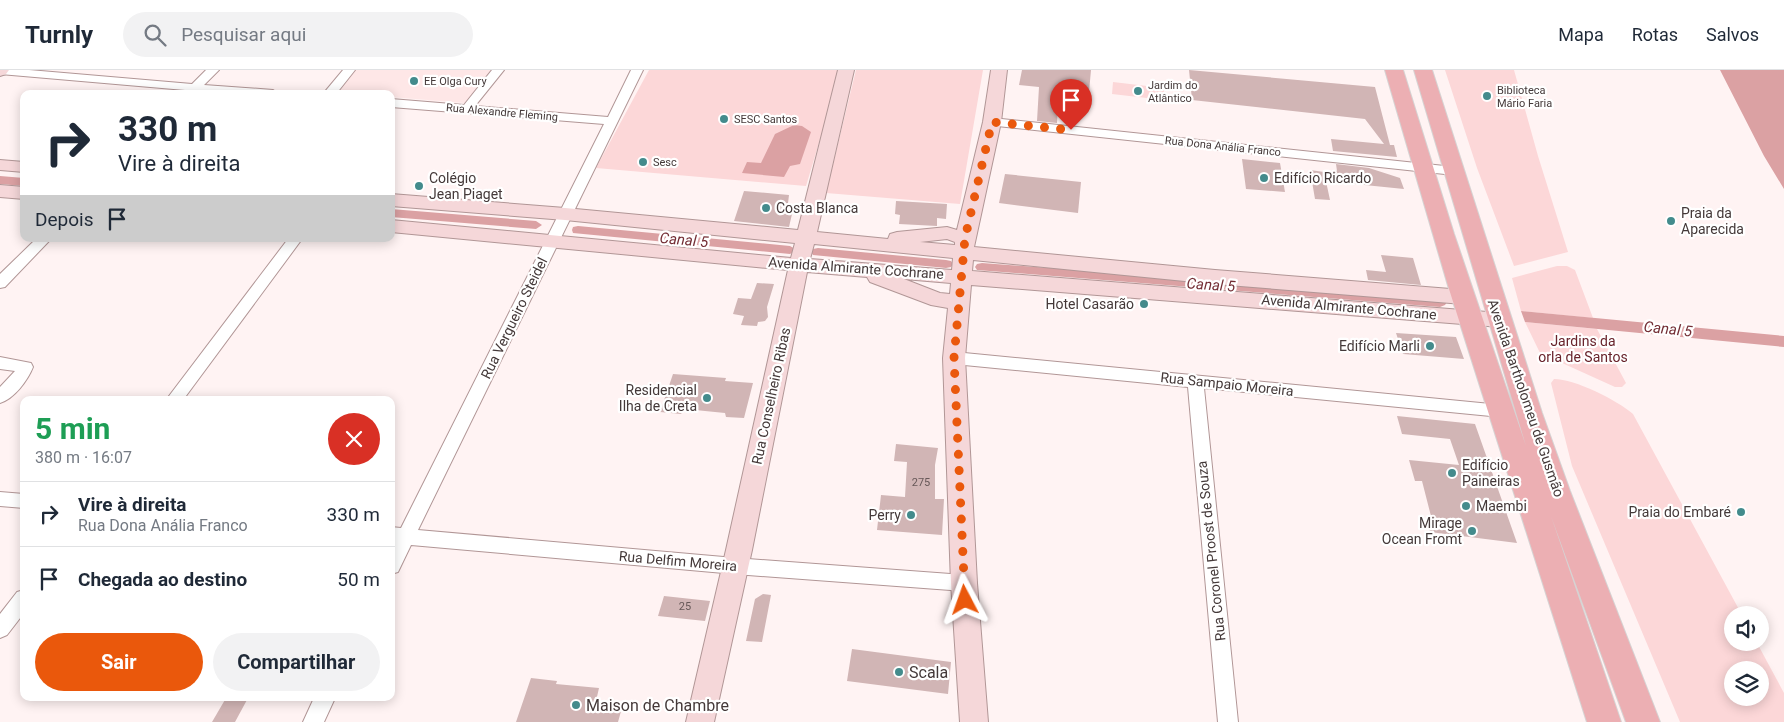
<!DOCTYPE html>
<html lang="pt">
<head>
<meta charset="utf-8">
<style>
	body { margin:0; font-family:Roboto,sans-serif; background:#f2f2f3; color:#1f2937; height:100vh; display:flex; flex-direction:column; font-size:19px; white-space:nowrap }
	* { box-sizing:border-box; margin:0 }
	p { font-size:16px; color:#747a83 }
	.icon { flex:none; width:28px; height:28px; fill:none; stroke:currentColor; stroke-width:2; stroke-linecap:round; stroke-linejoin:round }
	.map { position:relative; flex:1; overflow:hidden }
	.side { position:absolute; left:20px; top:326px; width:375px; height:305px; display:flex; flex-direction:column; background:#fff; border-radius:10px; box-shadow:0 2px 12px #0003 }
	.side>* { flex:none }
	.hud { position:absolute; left:20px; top:20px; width:375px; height:152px; border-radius:10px; box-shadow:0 2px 12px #0003; background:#fff; color:#1f2937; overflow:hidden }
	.buttons { position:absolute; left:1724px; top:536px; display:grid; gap:10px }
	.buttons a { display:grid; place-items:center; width:45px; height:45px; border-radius:50%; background:#fff; box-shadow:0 2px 12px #0003; font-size:25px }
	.pin { position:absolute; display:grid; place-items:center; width:42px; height:42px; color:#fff; margin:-51px -21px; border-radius:50% 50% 50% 0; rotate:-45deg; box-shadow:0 0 5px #0007 }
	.pin .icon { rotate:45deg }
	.me { position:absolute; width:55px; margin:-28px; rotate:356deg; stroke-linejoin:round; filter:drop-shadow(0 0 4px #0008) }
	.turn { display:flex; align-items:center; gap:18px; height:105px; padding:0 15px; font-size:22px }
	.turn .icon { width:65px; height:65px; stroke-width:2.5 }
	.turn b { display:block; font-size:35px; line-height:42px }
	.then { display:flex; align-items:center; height:48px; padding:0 15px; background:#0003; gap:10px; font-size:19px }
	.round { display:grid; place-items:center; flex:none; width:52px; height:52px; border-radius:26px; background:#f2f2f3 }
	.summary { display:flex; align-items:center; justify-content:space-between; height:85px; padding:0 15px }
	h1 { font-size:30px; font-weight:700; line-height:38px; color:#1e9e55 }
	.button { display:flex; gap:10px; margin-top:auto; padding:10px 15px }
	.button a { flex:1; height:58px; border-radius:30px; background:#ea580c; color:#fff; font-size:20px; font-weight:700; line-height:58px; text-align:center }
	.button a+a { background:#f2f2f3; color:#1f2937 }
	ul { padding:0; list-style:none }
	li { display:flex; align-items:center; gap:15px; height:65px; padding:0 15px; border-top:1px solid #e0e1e3 }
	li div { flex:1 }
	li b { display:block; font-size:19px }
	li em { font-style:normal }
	header { display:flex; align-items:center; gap:30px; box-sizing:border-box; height:70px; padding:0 25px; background:#fff; border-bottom:1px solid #e0e1e3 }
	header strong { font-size:24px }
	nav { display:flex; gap:28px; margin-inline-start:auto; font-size:18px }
	.search { width:350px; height:45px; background:#f2f2f3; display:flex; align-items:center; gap:12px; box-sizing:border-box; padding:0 18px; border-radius:28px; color:#747a83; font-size:19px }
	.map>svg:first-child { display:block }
	.built { fill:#fee7e7 }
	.green { fill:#fcd7d8; fill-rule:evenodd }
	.water { fill:#dba1a3 }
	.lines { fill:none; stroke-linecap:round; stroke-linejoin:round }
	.canal { fill:#dba1a3; fill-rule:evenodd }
	.building { fill:#d1b5b5 }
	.street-casing { stroke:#b19696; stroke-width:2 }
	.secondary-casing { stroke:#b19696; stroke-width:2 }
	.primary-casing { stroke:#d6d3d3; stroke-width:2 }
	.street { fill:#fff; fill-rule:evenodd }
	.secondary { fill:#f5d7d9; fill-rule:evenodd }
	.primary { fill:#ecafb3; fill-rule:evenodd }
	.route { stroke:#ea580c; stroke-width:9; stroke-dasharray:0 16.2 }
	.poi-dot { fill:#438b8c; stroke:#fff; stroke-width:2 }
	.labels { text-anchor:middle; stroke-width:4.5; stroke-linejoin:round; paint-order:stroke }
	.far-poi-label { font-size:11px; fill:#443939; stroke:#fff; text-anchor:start }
	.far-street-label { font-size:11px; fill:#443939; stroke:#fff }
	.number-label { font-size:11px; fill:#675858 }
	.poi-label { font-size:14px; fill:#443939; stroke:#fff; text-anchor:start }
	.street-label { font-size:14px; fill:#443939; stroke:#fff }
	.park-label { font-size:14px; fill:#68232b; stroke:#fff }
	.water-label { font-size:15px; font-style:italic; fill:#732d34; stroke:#fff }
	.near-poi-label { font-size:16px; fill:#443939; stroke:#fff; text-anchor:start }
</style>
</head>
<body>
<header>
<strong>Turnly</strong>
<div class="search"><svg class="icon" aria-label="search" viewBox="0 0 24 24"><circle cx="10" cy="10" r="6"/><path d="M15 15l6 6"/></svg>Pesquisar aqui</div>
<nav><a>Mapa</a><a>Rotas</a><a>Salvos</a></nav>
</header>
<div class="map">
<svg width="1784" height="652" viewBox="0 0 1784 652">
	<rect width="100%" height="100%" fill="#fff3f3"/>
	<path class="built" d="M355,0h137l-27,33 -74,-6v-3l-55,-1z"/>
	<path class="green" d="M649,0h192l-35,116 -210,-18z
		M856,0h127l-23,134 -134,-11z
		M1445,0h69l24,86 30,96 -54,14 -37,-98z
		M1113,12l51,6v12l-52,-6z
		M1557,196h10l8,4 18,48 -72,-7 -9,-33z
		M1525,252l72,7 29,54 -4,4h-7l-75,-34z
		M1554,309c21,0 63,21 79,35l109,201h-10v27l25,1 27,50v29h-104l-108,-256 -21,-83zM1732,600h28v28h-28z"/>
	<path class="water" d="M1720,0h64v119l-20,-33z
		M794,55l8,1 9,6 -11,32 -10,2 -6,11 -42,-4 5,-11 14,1 14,-29z
		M1521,241l263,25v11l-259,-25z"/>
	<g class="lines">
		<path class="canal" d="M0,106l24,2v8l-24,-2z
			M391,139l145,12 6,4 -6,4 -145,-12z
			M578,156l212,20 7,4 -7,4 -217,-21 -1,-3 1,-3z
			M818,178l128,12 5,1 2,3 -2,3 -5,1 -133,-13 -2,-3 2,-3z
			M982,193l458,34 5,2 2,3 -2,3 -5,2 -463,-37 -2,-3 2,-3z"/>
	</g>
	<path class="building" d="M1022,0h69l-2,22 -30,-3 -2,34 -20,-2 2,-34 -20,-2z
		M1189,0l186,17 15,58h4l3,12 -64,-6 -2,-12 53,5 -19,-25 -173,-19z
		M1242,89l38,4 5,29 -39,-3z
		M1336,94l33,4 31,10 4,11 -69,-7 -2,-12 4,1z
		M1310,100l14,2 6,28 -15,-1z
		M1005,104l76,8 -3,31 -79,-10z
		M744,121l45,4 -1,8h3l-2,11h3l-3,13 -55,-6z
		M896,131l51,3 -1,15 -9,-1v8l-38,-2 1,-9 -5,-1z
		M1381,185l32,3 8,27 -53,-5 -2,-10 20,2z
		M757,213l17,1 -7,23 1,10 -3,4 -7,1 -1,4 -16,-1 3,-9 -11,-2 5,-16 13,1z
		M1396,263l60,4 8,22 -61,-5z
		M673,304l53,4 -1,3 28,2 -9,35 -18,-1 -1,-4 -40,-4 -4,5 -21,-2z
		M1397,346l78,8 42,119 -87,-11 -3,-13 5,1 -10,-39h-7l-6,-21 50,5 -9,-26 -48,-5z
		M896,374l42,4 -3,17v34h9l-2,36 -65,-5 4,-35 24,2 2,-35 -13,-1z
		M763,524l8,1 -9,47 -16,-1 9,-42z
		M664,526l46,5 -5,20 -47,-5z
		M852,579l99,13 -3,32 -101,-13z
		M531,608l26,3 -1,3 43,4 -3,13 27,3 -5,18h-102z
		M226,628h22l-13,24h-23z"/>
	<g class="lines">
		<defs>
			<path id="street" d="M0,0h29l163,14 14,-14h13l-15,15 69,5 6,4h-51l-30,-3 -3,3h-11l1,-4 -185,-16z
				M343,0h12l-19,24h-13z
				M492,0h12l-29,36 133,11 23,-47h12l-225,460 317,28 229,17 7,2 2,6 -2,6 -7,2 -229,-17 -324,-29 -13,27 -7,2v-27l2,-4h-2v-16l10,1 203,-404 -213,-17v-8l73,6z
				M992,48l462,49 7,4 -7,4 -466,-50 -2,-3z
				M36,169h15l-46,48 -5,1v-14z
				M288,169h14l-119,161h-17z
				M954,282l547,53 6,2 2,4 -2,4 -6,2 -297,-29 34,334h-20l-30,-335 -234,-23 -6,-2 -2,-4 2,-4z
				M0,287l31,6 2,4c-5,13 -19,32 -33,36v-16l15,-16 -15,-2z
				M0,422l24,2v14l-24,-2z
				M24,520v23l-17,22 -7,3v-24l17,-22z
				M314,628h21l-11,24h-21z"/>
			<path id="secondary" d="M0,0h9l-3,4 -6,2z
				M838,0h16l-37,162 71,7 2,-5 7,-2 50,-5 10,3 26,-108 8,-52h16l-6,52 -27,125 241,23 248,20 7,2 3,5 -3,5 -7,2 -248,-20 -242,-24 -1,11 528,42 7,2 3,5 -3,5 -7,2 -529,-42 -6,73 12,225 11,139h-28l-9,-139 -8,-225 5,-50 -17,-3 -61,-23 -3,-5 -60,-5 -55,278 -38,172h-28l40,-172 62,-280 -397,-38v-12l400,38 4,-15 -230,-23 -174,-14v-12l174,14 233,22zM947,169l8,3v3l-35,-3zM814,174l139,14 -1,12 -142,-11zM904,209l47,4 -1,11 -10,-1z
				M0,90l24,2v10l-24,-2z
				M0,115l24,2v12l-24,-2z"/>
			<path id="primary" d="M1385,0h18l51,164 72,212 -112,-376h18l110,343 28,78 90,231h-34l-75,-206 70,206h-34l-138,-433z"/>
		</defs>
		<use href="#street" class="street-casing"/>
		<use href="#secondary" class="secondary-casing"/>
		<use href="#primary" class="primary-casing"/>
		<use href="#street" class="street"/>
		<use href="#secondary" class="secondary"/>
		<use href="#primary" class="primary"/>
	</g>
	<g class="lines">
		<path class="route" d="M965,530l-11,-242 11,-120 27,-116 79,8"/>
	</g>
	<g class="poi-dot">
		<circle cx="414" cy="11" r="5"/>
		<circle cx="1138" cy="21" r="5"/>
		<circle cx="1487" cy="26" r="5"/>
		<circle cx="724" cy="49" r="5"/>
		<circle cx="643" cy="92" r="5"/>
		<circle cx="1264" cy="108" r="5"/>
		<circle cx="419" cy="116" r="5"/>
		<circle cx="766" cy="138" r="5"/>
		<circle cx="1671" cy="151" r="5"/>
		<circle cx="1144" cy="234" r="5"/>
		<circle cx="1430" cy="276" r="5"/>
		<circle cx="707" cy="328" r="5"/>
		<circle cx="1452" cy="403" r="5"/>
		<circle cx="1466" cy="436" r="5"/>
		<circle cx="1741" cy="442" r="5"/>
		<circle cx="911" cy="445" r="5"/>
		<circle cx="1472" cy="461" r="5"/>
		<circle cx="899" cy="602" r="5"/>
		<circle cx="576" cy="635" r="5"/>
	</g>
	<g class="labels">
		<g class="far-poi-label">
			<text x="424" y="15">EE Olga Cury</text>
			<text x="1148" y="19">Jardim do<tspan x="1148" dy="13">Atlântico</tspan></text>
			<text x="1497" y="24">Biblioteca<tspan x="1497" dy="13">Mário Faria</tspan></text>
			<text x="734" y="53">SESC Santos</text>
			<text x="653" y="96">Sesc</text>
		</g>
		<g class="far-street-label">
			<text transform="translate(502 42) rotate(5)" y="4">Rua Alexandre Fleming</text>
			<text transform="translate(1223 76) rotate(6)" y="4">Rua Dona Anália Franco</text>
		</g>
		<g class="number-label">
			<text x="921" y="416">275</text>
			<text x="685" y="540">25</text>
		</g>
		<g class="poi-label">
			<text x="429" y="113">Colégio<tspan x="429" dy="16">Jean Piaget</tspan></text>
			<text x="1274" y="113">Edifício Ricardo</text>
			<text x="776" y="143">Costa Blanca</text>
			<text x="1681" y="148">Praia da<tspan x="1681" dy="16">Aparecida</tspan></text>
			<text x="1134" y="239" text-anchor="end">Hotel Casarão</text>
			<text x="1420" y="281" text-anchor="end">Edifício Marli</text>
			<text x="697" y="325" text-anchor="end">Residencial<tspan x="697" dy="16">Ilha de Creta</tspan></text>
			<text x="1462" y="400">Edifício<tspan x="1462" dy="16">Paineiras</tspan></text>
			<text x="1476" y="441">Maembi</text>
			<text x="1731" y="447" text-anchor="end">Praia do Embaré</text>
			<text x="901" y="450" text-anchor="end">Perry</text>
			<text x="1462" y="458" text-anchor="end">Mirage<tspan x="1462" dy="16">Ocean Fromt</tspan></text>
		</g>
		<g class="street-label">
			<text transform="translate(856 198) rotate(4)" y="5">Avenida Almirante Cochrane</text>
			<text transform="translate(1349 237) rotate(5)" y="5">Avenida Almirante Cochrane</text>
			<text transform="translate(514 248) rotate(-64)" y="5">Rua Vergueiro Steidel</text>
			<text transform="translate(1227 314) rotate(6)" y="5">Rua Sampaio Moreira</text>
			<text transform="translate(771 326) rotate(-78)" y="5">Rua Conselheiro Ribas</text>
			<text transform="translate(1526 328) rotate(71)" y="5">Avenida Bartholomeu de Gusmão</text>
			<text transform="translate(1211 481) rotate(-96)" y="5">Rua Coronel Proost de Souza</text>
			<text transform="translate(678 491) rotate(5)" y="5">Rua Delfim Moreira</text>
		</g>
		<g class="park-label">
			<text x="1583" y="276">Jardins da<tspan x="1583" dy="16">orla de Santos</tspan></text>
		</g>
		<g class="water-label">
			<text transform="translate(684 170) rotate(5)" y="5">Canal 5</text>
			<text transform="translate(1211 215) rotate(4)" y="5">Canal 5</text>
			<text transform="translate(1668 259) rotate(6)" y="5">Canal 5</text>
		</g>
		<g class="near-poi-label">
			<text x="909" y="608">Scala</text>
			<text x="586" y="641">Maison de Chambre</text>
		</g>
	</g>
</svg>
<div class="buttons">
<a><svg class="icon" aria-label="sound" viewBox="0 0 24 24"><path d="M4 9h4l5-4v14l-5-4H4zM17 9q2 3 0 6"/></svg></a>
<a><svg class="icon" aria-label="layers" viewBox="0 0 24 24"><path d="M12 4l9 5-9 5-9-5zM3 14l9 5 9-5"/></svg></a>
</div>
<div class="pin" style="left:1071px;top:60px;background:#d93025"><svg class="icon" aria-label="arrive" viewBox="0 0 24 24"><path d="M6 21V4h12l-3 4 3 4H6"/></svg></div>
<svg class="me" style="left:965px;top:530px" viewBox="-20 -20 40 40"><path d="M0-17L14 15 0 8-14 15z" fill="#ea580c" stroke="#fff" stroke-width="4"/></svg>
<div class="hud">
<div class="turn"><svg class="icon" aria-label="right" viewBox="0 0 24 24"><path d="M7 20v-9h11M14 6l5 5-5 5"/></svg><div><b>330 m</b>Vire à direita</div></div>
<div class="then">Depois<svg class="icon" aria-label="arrive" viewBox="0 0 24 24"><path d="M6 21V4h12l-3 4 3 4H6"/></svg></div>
</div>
<section class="side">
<div class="summary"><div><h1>5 min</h1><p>380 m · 16:07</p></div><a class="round" style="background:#d93025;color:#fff"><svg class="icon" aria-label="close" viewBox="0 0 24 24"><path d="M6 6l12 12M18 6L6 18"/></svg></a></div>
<ul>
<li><svg class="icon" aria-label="right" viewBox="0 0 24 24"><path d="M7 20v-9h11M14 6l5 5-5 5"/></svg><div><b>Vire à direita</b><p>Rua Dona Anália Franco</p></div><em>330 m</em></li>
<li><svg class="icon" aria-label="arrive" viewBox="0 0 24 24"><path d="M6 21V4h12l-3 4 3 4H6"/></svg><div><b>Chegada ao destino</b></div><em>50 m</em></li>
</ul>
<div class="button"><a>Sair</a><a>Compartilhar</a></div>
</section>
</div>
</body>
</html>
